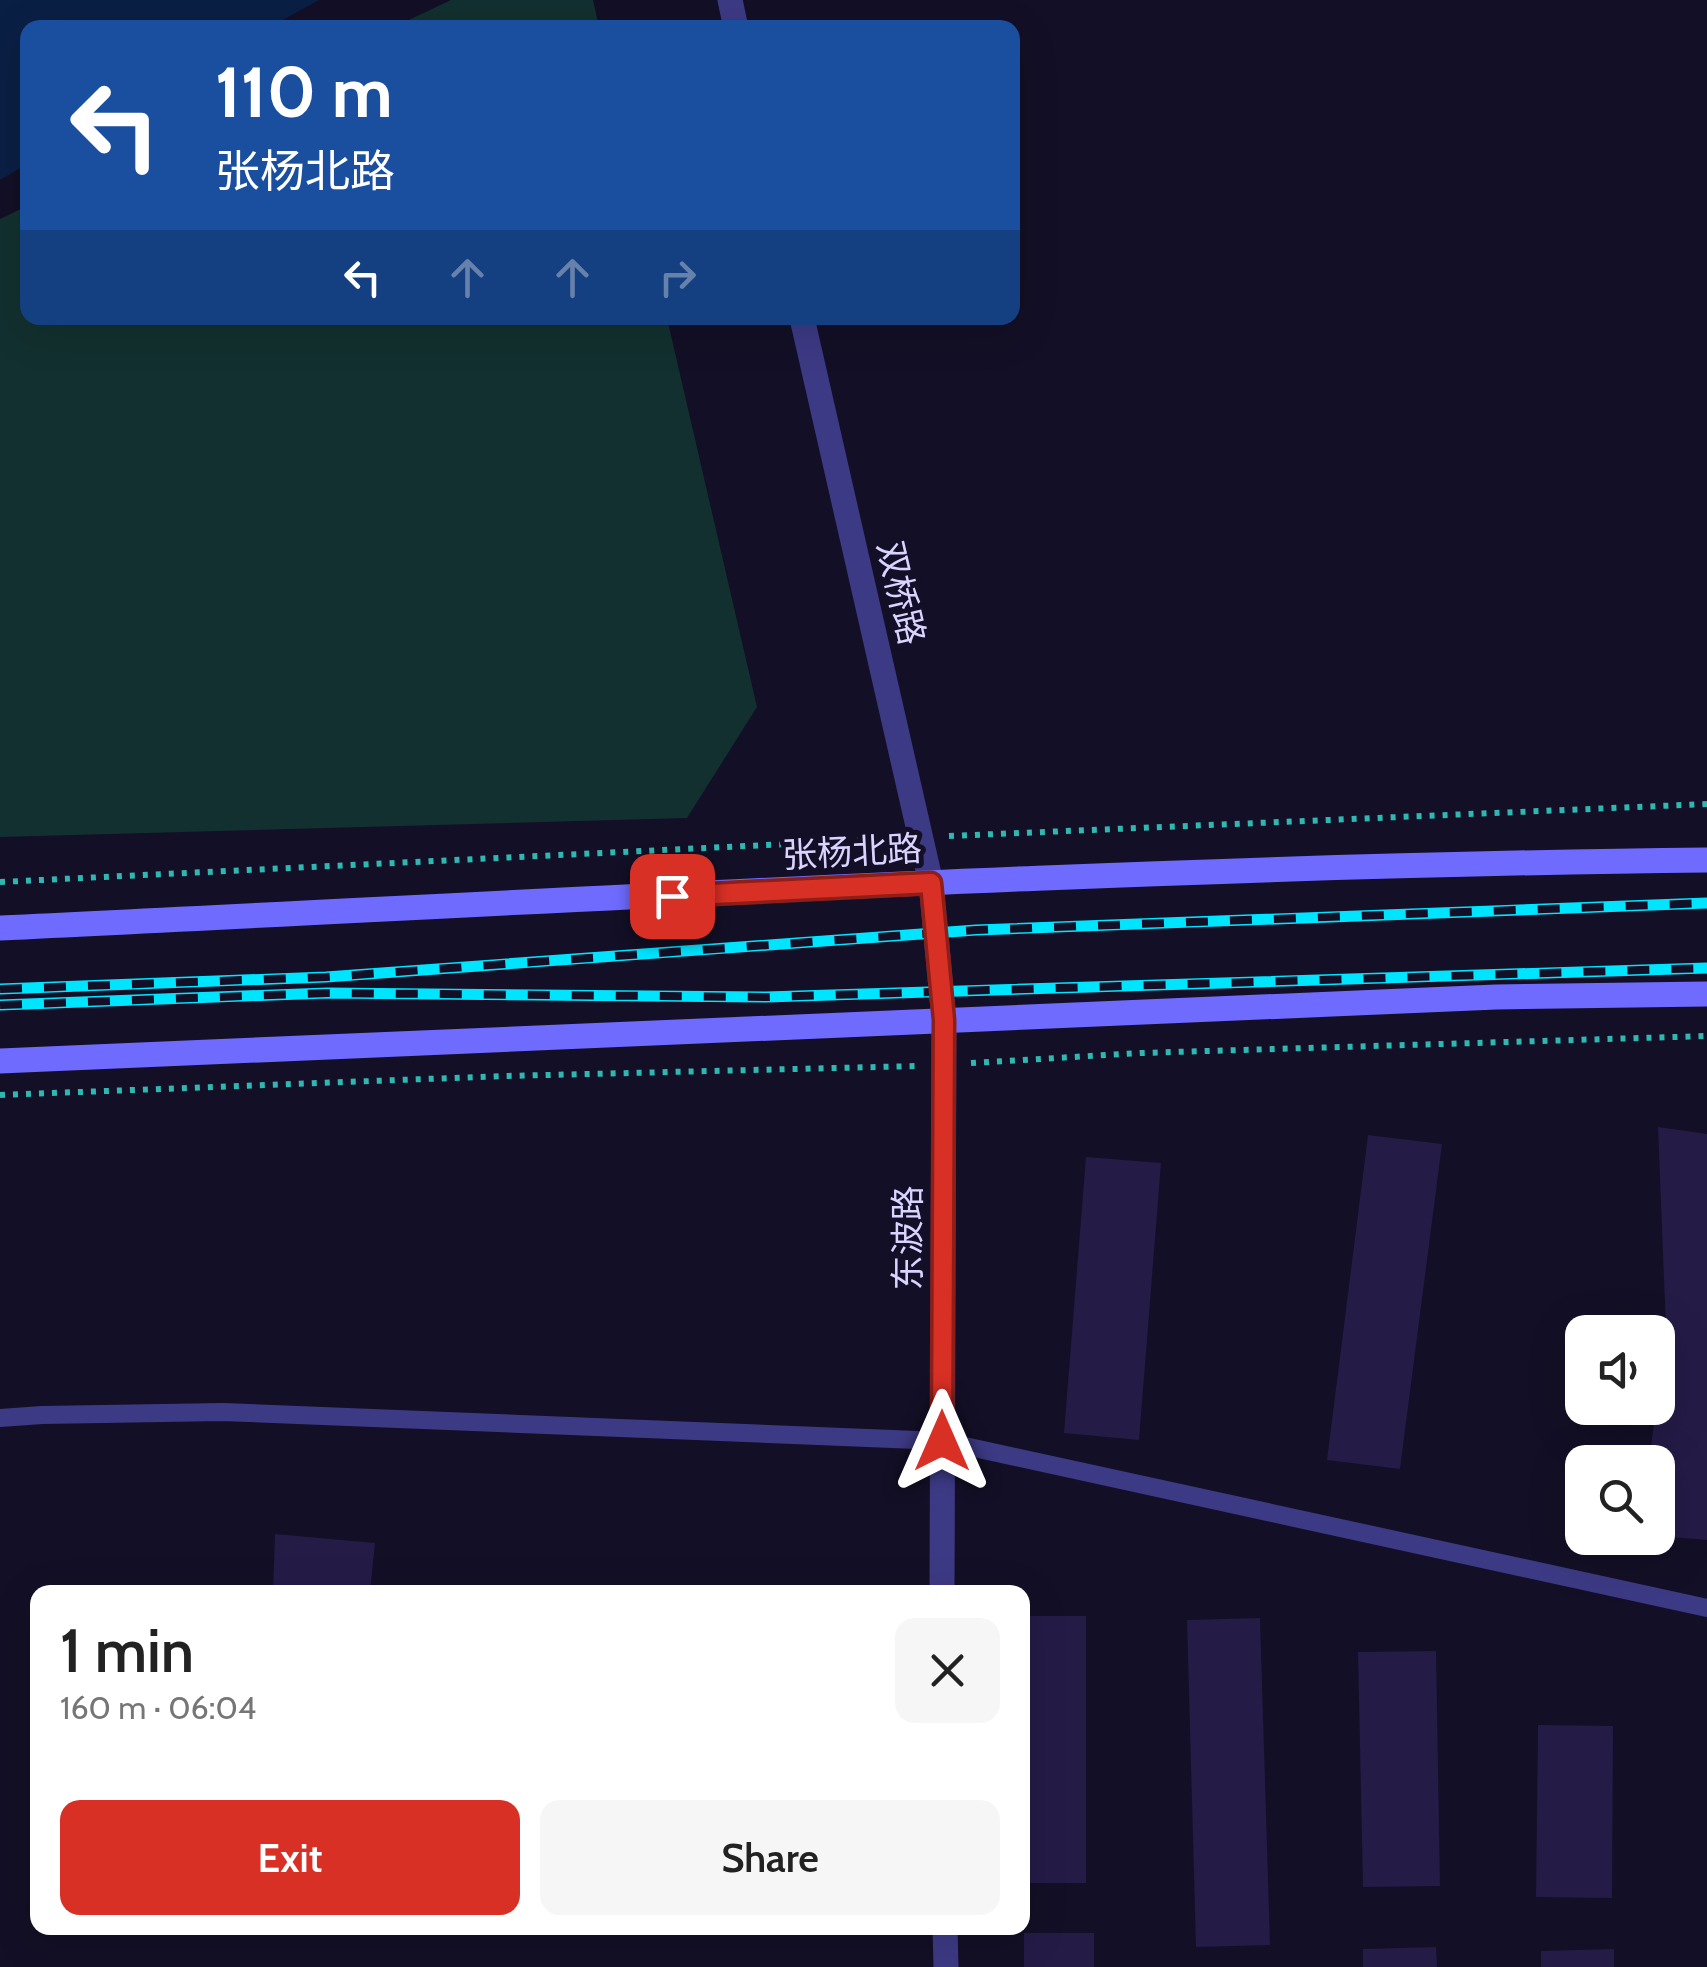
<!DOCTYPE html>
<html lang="en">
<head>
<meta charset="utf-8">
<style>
	body { margin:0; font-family:Cabin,"Noto Sans SC",sans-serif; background:#f6f6f6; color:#222; height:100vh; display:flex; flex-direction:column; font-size:38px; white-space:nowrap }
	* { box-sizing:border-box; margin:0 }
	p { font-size:32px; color:#767676 }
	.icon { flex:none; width:55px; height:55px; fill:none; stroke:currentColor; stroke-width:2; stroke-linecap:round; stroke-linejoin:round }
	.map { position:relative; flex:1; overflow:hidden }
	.drawer { position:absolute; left:30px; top:1585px; width:1000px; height:350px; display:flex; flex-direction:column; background:#fff; border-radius:20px; box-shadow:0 10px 40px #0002 }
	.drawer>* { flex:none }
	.hud { position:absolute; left:20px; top:20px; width:1000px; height:305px; border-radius:20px; box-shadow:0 10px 40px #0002; background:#1a4fa0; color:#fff; overflow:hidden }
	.tools { position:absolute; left:1565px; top:1315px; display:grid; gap:20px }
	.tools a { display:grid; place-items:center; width:110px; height:110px; border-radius:20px; background:#fff; box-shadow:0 10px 40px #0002; font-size:50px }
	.pin { position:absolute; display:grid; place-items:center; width:85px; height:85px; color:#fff; margin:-42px; border-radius:20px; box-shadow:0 5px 15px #0006 }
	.me { position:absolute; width:110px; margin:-55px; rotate:0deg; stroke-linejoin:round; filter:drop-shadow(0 0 8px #0008) }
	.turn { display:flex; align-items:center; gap:35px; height:210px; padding:0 30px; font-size:45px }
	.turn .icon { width:130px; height:130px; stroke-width:2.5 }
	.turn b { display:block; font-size:70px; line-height:85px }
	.lanes { display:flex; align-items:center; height:95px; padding:0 30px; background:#0003; justify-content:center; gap:50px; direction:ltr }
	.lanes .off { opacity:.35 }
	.round { display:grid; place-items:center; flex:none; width:105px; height:105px; border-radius:20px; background:#f6f6f6 }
	.headline { display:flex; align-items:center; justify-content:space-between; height:170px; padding:0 30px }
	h1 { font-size:60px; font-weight:600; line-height:75px }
	.cta { display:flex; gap:20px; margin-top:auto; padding:20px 30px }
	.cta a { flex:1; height:115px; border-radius:20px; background:#d93025; color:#fff; font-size:40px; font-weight:600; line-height:115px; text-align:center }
	.cta a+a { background:#f6f6f6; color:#222 }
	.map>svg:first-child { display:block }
	.green { fill:#12302f }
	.water { fill:#0a1f44 }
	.building { fill:#241b47 }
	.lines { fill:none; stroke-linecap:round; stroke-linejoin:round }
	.path { stroke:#2fb8b0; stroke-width:6; stroke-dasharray:5 8; stroke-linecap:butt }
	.service { stroke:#3d3a85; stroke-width:18 }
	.tertiary { stroke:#3d3a85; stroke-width:25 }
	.secondary { stroke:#6f6bff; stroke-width:25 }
	.rail-casing { stroke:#00e5ff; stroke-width:11 }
	.rail { stroke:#130f26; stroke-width:8; stroke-dasharray:22; stroke-linecap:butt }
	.route-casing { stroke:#8d1f18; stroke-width:25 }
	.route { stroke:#d93025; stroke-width:18 }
	.labels { text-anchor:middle; stroke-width:10; stroke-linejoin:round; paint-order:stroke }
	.street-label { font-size:35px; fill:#d9d4ff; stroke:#130f26 }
</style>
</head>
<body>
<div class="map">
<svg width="1707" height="1967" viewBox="0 0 1707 1967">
	<rect width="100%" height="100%" fill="#130f26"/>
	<path class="green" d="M451,0h142l6,27h-205z
		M27,206l1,112h639l90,389 -70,111 -687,19v-618z"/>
	<path class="water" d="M0,0h319l-49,27 -242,1 -1,136 -27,16z"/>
	<path class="building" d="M1658,1127l49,7v406l-49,-4v-74h-9l17,-133z
		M1368,1135l74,9 -42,325 -73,-9z
		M1086,1157l75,6 -22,277 -75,-7z
		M275,1534l100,9 -5,49h-97z
		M1022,1616h64v267h-64z
		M1260,1618l10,327 -74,2 -9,-327z
		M1436,1651l4,235 -77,1 -5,-235z
		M1538,1725l75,1 -1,172 -76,-1z
		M1024,1933h70v34h-70z
		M1436,1947l1,20h-74v-18z
		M1614,1949v18h-73v-16z"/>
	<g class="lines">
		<path class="path" d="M949,836l758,-32
			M0,882l891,-43
			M971,1063l170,-10 566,-17
			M0,1095l505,-19 413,-10"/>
		<path class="service" d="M0,1418l42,-3 181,-3 719,29 765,167"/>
		<path class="tertiary" d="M730,0l6,28
			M802,318l129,565 13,137 -2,572
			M945,1928l1,39"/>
		<path class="secondary" d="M0,928c569,-27 1138,-62 1707,-68
			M0,1061l1496,-64 211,-3"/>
		<defs>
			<path id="rail" d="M0,989l326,-12 650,-47 731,-27
				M0,1005l327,-12 439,4 941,-29"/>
		</defs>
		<use href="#rail" class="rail-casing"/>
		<use href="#rail" class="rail"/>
	</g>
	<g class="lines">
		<defs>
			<path id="route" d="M672,896l259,-13 13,137 -2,421"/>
		</defs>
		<use href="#route" class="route-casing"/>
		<use href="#route" class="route"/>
	</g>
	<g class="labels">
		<g class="street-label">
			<text transform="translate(901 593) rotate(77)" y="12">双桥路</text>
			<text transform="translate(852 852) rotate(-3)" y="12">张杨北路</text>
			<text transform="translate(908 1238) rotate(-90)" y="12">东波路</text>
		</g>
	</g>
</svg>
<div class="tools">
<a><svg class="icon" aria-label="sound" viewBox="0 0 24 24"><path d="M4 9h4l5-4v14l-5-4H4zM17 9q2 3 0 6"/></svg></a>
<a><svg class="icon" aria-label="search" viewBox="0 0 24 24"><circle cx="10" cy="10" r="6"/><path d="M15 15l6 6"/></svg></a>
</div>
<div class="pin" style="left:672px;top:896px;background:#d93025"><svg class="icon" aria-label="arrive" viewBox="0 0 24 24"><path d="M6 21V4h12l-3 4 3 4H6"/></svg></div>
<svg class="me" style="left:942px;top:1441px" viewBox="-20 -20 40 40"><path d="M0-17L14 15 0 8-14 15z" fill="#d93025" stroke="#fff" stroke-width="4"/></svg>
<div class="hud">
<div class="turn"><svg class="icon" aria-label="left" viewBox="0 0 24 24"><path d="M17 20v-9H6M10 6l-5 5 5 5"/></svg><div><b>110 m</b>张杨北路</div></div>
<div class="lanes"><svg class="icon" aria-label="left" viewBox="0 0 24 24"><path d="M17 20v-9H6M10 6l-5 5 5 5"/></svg><svg class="icon off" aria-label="ahead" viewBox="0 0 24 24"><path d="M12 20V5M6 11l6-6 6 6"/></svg><svg class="icon off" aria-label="ahead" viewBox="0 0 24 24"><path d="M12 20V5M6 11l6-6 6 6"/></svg><svg class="icon off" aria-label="right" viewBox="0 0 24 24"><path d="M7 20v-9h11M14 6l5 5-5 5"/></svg></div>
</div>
<section class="drawer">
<div class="headline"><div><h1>1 min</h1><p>160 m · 06:04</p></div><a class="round"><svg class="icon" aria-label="close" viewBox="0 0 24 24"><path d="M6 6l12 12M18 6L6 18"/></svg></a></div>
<div class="cta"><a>Exit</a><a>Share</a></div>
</section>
</div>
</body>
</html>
